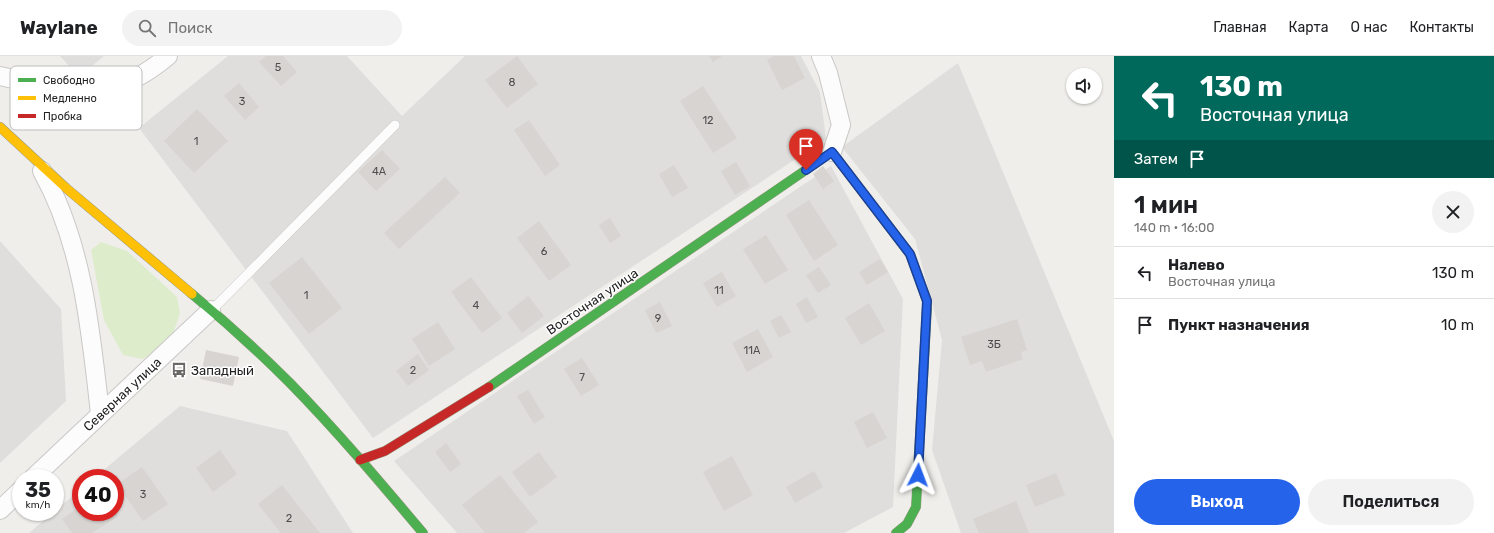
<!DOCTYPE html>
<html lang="ru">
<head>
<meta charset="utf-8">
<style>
	body { margin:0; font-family:Rubik,sans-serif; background:#f2f2f2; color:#202124; height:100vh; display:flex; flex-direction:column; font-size:15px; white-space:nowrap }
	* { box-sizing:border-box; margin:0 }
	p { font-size:13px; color:#757577 }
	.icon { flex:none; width:22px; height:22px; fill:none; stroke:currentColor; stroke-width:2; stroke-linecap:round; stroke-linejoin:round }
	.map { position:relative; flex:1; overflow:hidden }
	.drawer { display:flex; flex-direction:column; background:#fff; width:380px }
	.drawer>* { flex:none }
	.banner { background:#00695c; color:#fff; overflow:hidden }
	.controls { position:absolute; left:1066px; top:12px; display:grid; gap:8px }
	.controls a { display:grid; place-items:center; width:36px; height:36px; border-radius:50%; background:#fff; box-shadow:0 1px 3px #0004; font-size:20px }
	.speed { position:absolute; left:12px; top:413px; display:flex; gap:8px; font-size:20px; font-weight:700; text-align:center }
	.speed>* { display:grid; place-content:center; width:52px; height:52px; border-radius:50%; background:#fff; box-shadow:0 1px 3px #0004; line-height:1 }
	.speed small { font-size:10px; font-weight:400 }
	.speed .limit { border:6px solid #d22; background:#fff; color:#111 }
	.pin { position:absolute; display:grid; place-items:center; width:34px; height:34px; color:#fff; margin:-41px -17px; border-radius:50% 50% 50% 0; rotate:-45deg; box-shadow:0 0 4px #0007 }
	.pin .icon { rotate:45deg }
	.me { position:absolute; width:44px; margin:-22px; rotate:3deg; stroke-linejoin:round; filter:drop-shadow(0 0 3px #0008) }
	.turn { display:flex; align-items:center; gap:14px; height:84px; padding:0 20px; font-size:18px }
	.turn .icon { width:52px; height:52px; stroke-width:2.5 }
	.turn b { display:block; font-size:28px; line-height:34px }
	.then { display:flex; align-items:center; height:38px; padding:0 20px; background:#0003; gap:8px; font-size:15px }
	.round { display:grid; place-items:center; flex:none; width:42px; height:42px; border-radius:21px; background:#f2f2f2 }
	.summary { display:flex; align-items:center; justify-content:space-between; height:68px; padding:0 20px }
	h1 { font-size:24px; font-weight:600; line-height:30px }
	.button { display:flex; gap:8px; margin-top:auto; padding:8px 20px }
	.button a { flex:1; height:46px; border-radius:24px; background:#2563eb; color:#fff; font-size:16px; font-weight:600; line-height:46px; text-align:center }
	.button a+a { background:#f2f2f2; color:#202124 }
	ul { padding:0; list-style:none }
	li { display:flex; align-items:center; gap:12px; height:52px; padding:0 20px; border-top:1px solid #e0e0e0 }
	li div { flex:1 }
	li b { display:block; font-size:15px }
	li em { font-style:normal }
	header { display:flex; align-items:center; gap:24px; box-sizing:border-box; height:56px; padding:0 20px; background:#fff; border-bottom:1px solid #e0e0e0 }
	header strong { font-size:19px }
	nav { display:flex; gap:22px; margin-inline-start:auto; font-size:14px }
	.search { width:280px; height:36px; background:#f2f2f2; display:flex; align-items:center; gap:10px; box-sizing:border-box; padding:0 14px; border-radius:22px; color:#757577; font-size:15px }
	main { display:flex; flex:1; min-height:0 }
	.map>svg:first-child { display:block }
	.residential { fill:#dfdedc }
	.grass { fill:#ddeccb }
	.building { fill:#d7d4d2 }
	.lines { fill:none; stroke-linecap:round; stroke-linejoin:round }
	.lane-casing { stroke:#c9c8c7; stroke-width:10 }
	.street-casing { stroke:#c9c8c7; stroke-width:20 }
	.fast-casing { stroke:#999a82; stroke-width:10 }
	.slow-casing { stroke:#999a82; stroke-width:10 }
	.jam-casing { stroke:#999a82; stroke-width:10 }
	.lane { stroke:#fdfcfc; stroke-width:9 }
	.street { stroke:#fdfcfc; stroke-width:18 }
	.fast { stroke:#4caf50; stroke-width:9 }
	.slow { stroke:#ffc107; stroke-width:9 }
	.jam { stroke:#c62828; stroke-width:9 }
	.route-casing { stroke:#184099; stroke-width:10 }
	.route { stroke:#2563eb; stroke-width:7 }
	.labels { text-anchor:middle; stroke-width:3; stroke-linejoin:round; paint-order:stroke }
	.number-label { font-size:11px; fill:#4f4e4e }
	.street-label { font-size:13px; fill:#222; stroke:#fff }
	.poi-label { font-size:13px; fill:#222; stroke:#fff; text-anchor:start }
	.key { fill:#fff; stroke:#bdbdbd; stroke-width:1 }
	.key-label { font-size:11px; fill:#222 }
</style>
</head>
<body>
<header>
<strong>Waylane</strong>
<div class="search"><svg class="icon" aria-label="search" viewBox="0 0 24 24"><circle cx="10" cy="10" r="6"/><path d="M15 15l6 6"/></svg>Поиск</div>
<nav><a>Главная</a><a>Карта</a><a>О нас</a><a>Контакты</a></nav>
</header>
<main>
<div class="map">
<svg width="1114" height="477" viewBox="0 0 1114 477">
	<rect width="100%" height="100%" fill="#f0eeeb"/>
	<path class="residential" d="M60,0h44l-25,21z
		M228,0h119l55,60 63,-60h336l19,36 6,47 -453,299 -234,-310z
		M958,7l156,378v92h-153l-29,-83 10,-110 -27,-101 -73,-92z
		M831,110l72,133 -10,208 -49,26h-387l-63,-72z
		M0,185l61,68 5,92 -66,62z
		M180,350l107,25 66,102h-324l52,-44v23h34v-34h-21z"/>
	<path class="grass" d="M101,186l26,9 50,46 3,16 -9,27 -28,19 -20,-4 -19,-35 -13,-70z"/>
	<path class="building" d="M266,0h17l14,16 -16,14 -22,-24z
		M517,0l21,28 -31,24 -22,-28z
		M709,0h13l-9,6z
		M774,0h20l11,22 -23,12 -15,-30z
		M239,27l20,24 -14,13 -21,-24z
		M703,30l34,52 -24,15 -33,-52z
		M197,53l31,32 -34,32 -30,-32z
		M529,64l31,45 -15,11 -31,-46z
		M382,94l18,19 -24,22 -18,-19z
		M736,106l14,24 -15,9 -14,-24z
		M674,109l14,23 -16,9 -13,-23z
		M823,110l11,15 -11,8 -10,-15z
		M445,121l15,16 -61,56 -15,-16z
		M809,144l29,45 -24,16 -28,-46z
		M610,162l11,18 -11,7 -11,-18z
		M539,165l32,44 -22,16 -32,-43z
		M766,179l22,35 -23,14 -22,-35z
		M302,201l40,51 -33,26 -40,-51z
		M880,203l8,13 -21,13 -8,-13z
		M819,211l12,18 -13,8 -12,-18z
		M722,216l14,24 -19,11 -14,-24z
		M471,221l31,41 -20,15 -31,-41z
		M528,240l16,20 -22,17 -15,-20z
		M807,241l11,20 -12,6 -10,-19z
		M660,246l12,24 -16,7 -11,-23z
		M869,247l16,28 -24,14 -16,-27z
		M781,259l10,17 -12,6 -9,-17z
		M1017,263l10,31 -6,2 2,7 -37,13 -4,-11 -12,4 -9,-28z
		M438,266l17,27 -26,17 -17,-27z
		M758,273l15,28 -26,15 -15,-29z
		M206,294l33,7 -6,29 -33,-7z
		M418,298l11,16 -21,16 -12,-15z
		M582,302l17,27 -18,11 -17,-27z
		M182,308l4,4 -10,8 -4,-4z
		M528,334l17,27 -11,7 -17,-28z
		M873,356l14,26 -20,10 -13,-26z
		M446,387l15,21 -11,8 -15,-20z
		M220,394l17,24 -24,18 -17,-24z
		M539,396l18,25 -27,20 -18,-25z
		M732,400l21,39 -29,16 -21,-39z
		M142,411l26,37 -25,17 -26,-37z
		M814,415l9,16 -28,16 -9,-16z
		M1056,417l9,22 -30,12 -9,-22z
		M500,419l38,47 -14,11h-39l-23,-28z
		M282,429l38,48h-39l-23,-29z
		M1016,445l13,32h-50l-6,-14z
		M78,452l3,4h34l3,4 -26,17h-20l-10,-14z"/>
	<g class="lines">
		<defs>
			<path id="lane" d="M212,254l183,-185"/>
			<path id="street" d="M821,0l7,17 13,52 -9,27
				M0,20c69,14 108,31 168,-20
				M42,115c41,73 49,161 58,243
				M33,422l178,-168
				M0,454l21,-20"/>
			<path id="fast" d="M192,238c34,28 67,58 98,89 47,48 90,99 133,150
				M489,331l343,-235
				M896,477l11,-9 9,-17 11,-200"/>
			<path id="slow" d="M0,71l66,61 126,106
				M832,96l78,102 17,47v6"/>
			<path id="jam" d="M360,404l25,-9 104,-64"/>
		</defs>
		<use href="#lane" class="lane-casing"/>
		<use href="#street" class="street-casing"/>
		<use href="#fast" class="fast-casing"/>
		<use href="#slow" class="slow-casing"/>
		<use href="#jam" class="jam-casing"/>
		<use href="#lane" class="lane"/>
		<use href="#street" class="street"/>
		<use href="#fast" class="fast"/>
		<use href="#slow" class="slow"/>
		<use href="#jam" class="jam"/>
	</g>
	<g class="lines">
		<defs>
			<path id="route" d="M806,114l26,-18 78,102 17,47 -9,174"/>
		</defs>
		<use href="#route" class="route-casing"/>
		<use href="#route" class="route"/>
	</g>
	<defs>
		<symbol id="bus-bare" viewBox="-9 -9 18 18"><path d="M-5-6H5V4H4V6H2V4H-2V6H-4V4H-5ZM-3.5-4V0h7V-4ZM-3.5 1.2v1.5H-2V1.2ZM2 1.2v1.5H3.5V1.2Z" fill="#6a6968" stroke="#fff" stroke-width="2.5" paint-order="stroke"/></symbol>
	</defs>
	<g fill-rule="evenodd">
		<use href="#bus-bare" x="168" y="303" width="22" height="22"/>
	</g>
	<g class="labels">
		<g class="number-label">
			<text x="278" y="15">5</text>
			<text x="512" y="30">8</text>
			<text x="242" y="49">3</text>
			<text x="708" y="68">12</text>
			<text x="196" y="89">1</text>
			<text x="379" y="119">4А</text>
			<text x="544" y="199">6</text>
			<text x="719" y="238">11</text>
			<text x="306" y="243">1</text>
			<text x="476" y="253">4</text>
			<text x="658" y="266">9</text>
			<text x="994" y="292">3Б</text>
			<text x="752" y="298">11А</text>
			<text x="413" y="318">2</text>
			<text x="582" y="325">7</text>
			<text x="143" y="442">3</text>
			<text x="289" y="466">2</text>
		</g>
		<g class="street-label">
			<text transform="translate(592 245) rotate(-34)" y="5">Восточная улица</text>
			<text transform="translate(122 338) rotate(-43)" y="5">Северная улица</text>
		</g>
		<g class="poi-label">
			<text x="191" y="319">Западный</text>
		</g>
	</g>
	<rect x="10" y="10" width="132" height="64" rx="6" class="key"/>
	<rect x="18" y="22" width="18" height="4" fill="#4caf50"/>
	<rect x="18" y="40" width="18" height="4" fill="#ffc107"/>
	<rect x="18" y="58" width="18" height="4" fill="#c62828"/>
	<g class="key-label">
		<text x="43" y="28">Свободно</text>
		<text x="43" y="46">Медленно</text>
		<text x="43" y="64">Пробка</text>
	</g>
</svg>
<div class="controls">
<a><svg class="icon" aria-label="sound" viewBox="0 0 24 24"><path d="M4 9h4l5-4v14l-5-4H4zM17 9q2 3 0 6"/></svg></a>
</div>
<div class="speed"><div>35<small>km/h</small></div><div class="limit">40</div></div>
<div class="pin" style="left:806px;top:114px;background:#d93025"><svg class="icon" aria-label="arrive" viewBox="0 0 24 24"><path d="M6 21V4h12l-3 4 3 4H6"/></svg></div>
<svg class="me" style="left:918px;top:419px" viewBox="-20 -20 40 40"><path d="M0-17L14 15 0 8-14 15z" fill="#2563eb" stroke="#fff" stroke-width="4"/></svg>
</div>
<section class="drawer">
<div class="banner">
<div class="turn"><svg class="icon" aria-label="left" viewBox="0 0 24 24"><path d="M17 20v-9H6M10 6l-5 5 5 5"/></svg><div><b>130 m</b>Восточная улица</div></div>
<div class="then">Затем<svg class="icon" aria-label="arrive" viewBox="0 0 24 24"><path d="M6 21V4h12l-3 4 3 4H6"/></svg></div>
</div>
<div class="summary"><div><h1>1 мин</h1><p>140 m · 16:00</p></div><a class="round"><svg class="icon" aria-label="close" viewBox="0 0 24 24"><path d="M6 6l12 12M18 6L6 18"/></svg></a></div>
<ul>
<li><svg class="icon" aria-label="left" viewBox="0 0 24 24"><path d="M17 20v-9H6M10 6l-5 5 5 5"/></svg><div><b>Налево</b><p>Восточная улица</p></div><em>130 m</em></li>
<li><svg class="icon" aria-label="arrive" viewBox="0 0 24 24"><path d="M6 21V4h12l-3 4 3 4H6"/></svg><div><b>Пункт назначения</b></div><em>10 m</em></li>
</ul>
<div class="button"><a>Выход</a><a>Поделиться</a></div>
</section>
</main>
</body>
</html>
